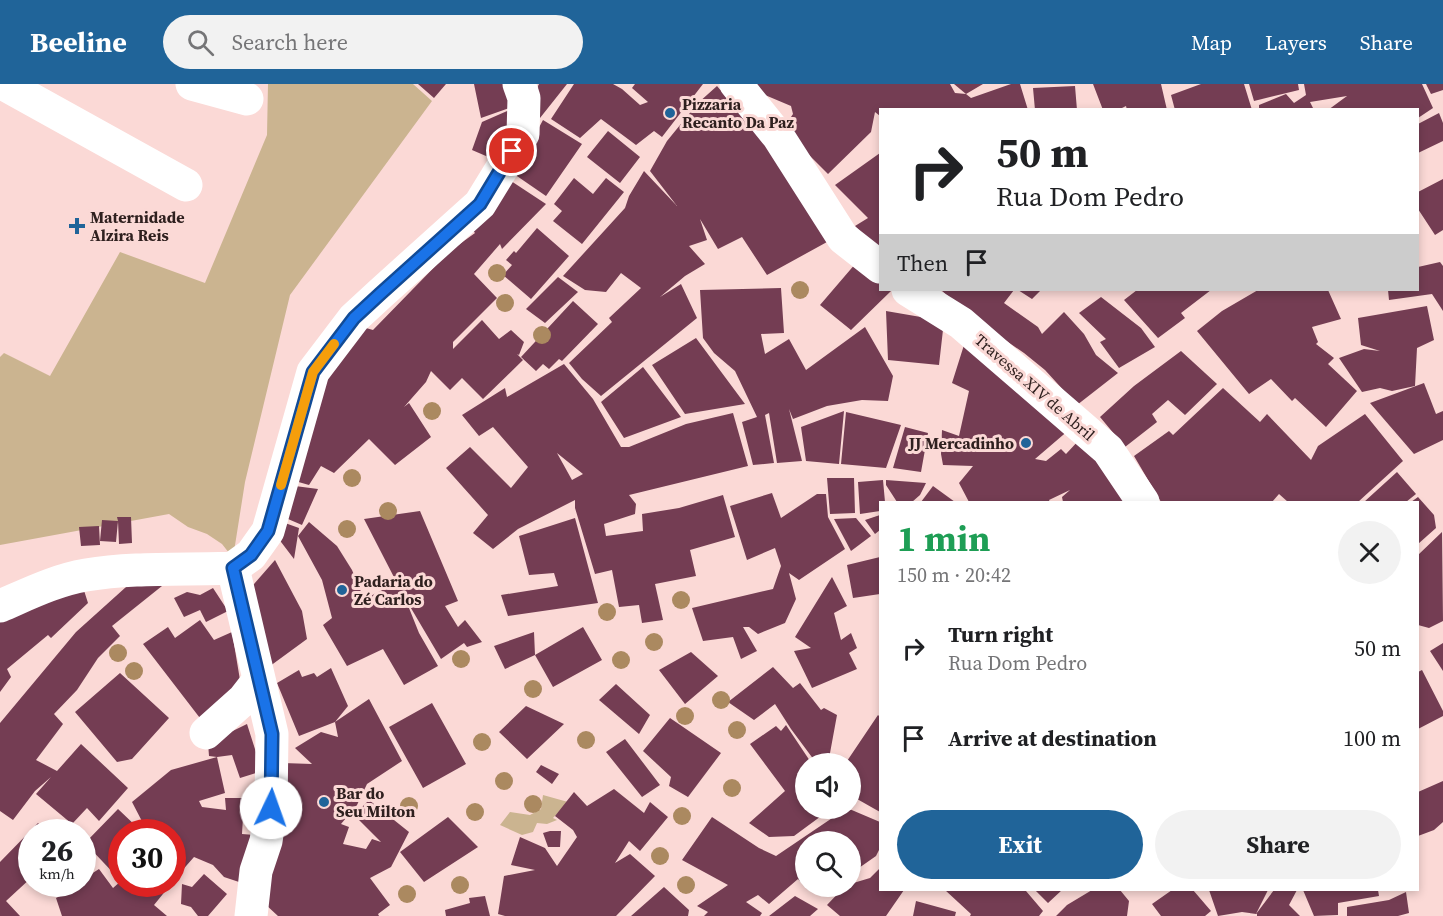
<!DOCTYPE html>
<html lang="en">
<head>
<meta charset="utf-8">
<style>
	body { margin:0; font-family:"Source Serif 4",serif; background:#f2f2f2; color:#202124; height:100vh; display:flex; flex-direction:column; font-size:22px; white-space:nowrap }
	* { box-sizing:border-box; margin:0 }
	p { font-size:20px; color:#757577 }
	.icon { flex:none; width:33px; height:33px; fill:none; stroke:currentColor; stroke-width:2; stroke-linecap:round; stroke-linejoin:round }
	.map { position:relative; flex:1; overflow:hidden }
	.details { position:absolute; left:879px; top:417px; width:540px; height:390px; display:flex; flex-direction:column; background:#fff; border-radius:0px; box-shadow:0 3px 9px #0003 }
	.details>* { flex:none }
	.banner { position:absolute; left:879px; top:24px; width:540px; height:183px; border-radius:0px; box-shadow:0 3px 9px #0003; background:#fff; color:#202124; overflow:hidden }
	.buttons { position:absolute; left:795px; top:669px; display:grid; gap:12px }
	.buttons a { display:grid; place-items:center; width:66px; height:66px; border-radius:50%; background:#fff; box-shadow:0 3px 9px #0003; font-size:30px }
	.speed { position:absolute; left:18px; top:735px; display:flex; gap:12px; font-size:30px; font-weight:700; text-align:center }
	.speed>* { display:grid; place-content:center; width:78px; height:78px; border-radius:50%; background:#fff; box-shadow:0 3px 9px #0003; line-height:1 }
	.speed small { font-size:15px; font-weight:400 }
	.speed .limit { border:9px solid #d22; background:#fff; color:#111 }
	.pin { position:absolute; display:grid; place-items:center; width:51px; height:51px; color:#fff; margin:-26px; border:3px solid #fff; border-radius:50%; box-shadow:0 2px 6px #0007 }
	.me { position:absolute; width:66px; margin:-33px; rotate:3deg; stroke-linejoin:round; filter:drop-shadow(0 0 4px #0008) }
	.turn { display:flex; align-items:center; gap:21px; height:126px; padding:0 18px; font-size:27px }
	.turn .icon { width:78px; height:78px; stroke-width:2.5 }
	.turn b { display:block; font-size:42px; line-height:51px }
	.then { display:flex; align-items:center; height:57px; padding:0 18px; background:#0003; gap:12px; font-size:22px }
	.round { display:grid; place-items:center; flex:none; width:63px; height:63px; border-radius:32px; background:#f2f2f2 }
	.head { display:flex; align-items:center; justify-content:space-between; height:102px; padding:0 18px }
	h1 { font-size:36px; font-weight:700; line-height:45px; color:#1e9e55 }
	.button { display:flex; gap:12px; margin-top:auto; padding:12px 18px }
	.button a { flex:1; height:69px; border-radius:36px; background:#206499; color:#fff; font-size:24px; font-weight:700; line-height:69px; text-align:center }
	.button a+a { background:#f2f2f2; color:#202124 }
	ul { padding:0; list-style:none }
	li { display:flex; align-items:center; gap:18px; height:90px; padding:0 18px }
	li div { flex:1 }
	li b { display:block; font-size:22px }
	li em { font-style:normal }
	header { display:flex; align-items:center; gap:36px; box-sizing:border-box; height:84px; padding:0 30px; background:#206499; color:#fff }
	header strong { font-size:28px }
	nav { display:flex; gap:33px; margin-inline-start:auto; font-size:21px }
	.search { width:420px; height:54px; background:#f2f2f2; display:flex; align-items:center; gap:15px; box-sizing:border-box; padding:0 21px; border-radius:33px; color:#757577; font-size:22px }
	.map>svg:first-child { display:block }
	.green { fill:#cbb490 }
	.building { fill:#743d53; fill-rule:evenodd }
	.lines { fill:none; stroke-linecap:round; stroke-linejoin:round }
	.minor { stroke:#fff; stroke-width:33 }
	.tree { fill:#ab8960 }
	.route-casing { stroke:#114b97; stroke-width:15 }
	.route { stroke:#1a73e8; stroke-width:10 }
	.slow { stroke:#f59e0b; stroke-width:10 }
	.poi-dot { fill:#206499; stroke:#fbd9d6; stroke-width:2 }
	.labels { text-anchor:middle; stroke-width:6; stroke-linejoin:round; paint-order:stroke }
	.poi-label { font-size:16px; font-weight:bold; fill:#2f201f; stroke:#fbd9d6; text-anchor:start }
	.street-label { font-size:16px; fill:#2f201f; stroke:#fbd9d6 }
</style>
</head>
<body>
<header>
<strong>Beeline</strong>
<div class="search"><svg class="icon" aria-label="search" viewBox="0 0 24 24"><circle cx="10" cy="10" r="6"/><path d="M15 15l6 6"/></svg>Search here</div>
<nav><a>Map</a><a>Layers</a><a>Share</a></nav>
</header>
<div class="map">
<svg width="1443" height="832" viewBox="0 0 1443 832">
	<rect width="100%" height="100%" fill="#fbd9d6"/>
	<path class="green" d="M268,0h145l19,17 -142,194 -45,187 -12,76 -11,-14 -15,-10 -19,-7 -19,-13 -169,31v-188l4,-4 46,23 70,-124 85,31 62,-148z
		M543,711l25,7 -15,16 4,2 -10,4 -10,-1 -4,9 -11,3 -22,-10 10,-13 20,3 11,-6z"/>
	<path class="building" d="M418,0h28l-12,14z
		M474,0h32l6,23 -31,11z
		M539,0h28l-27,34 -2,-32z
		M574,0h39l9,5 18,16 8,-3 -16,-14 3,-4h68l-41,53 -8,-6 -18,14 -35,-26 -21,19 -29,-19z
		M748,0h202l5,9 11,1 5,4 40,-14h9l8,26h-148v6l-5,-4 -4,20 -43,42 -23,-23 -20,-25 8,-12 -2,-8 -38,-16z
		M954,0h29l-17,10z
		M1093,0h68l6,26h-40l-1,-4 -8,4h-15z
		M1201,0h43l8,26h-77l-4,-15z
		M1249,0h49l1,6 -45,11z
		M1304,0h118l11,24 -15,10v-8h-90l19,-14 -37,6 4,8h-55v-5l27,-11 8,9 12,-8z
		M1426,0h17v6l-12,4z
		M717,2l50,59 60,97 -60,33 -25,-38 -24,12 -18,-30 7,21 -18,6 16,18 -20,12 -25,21 21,-13 16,34 -96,78 -19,-17 -13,-16 43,-41 -3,-4 32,-30 -20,-15 -15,19 -21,-2 -22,-14 62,-68 4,-12 15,-25 33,35 -27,-35 17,-30 31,-38z
		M1075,2l2,24h-42l-2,-22z
		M512,25v22l-19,28 -21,-9 10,-28z
		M1439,29l4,10v18l-25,12v-29z
		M543,36l39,24 -36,52 -32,-22z
		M608,47l32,26 -20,26 -33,-26z
		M880,69v99l-25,-26 13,-8 -33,-33z
		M574,94l19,16 13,-16 18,14 -42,52 -29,-23 9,-10 -8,-7z
		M508,95l38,25 -44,45 -2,-5 -26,30 23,24 -44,44v7l29,-29 17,19 12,-9 13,12 -5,13 -2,-1 6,6 -40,39 -21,-21 -12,12 -19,-19 -5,11 -22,25 5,-4 22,34 -36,28 -26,-26 -35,34 -13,-7 -12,19 -14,-4 33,-112 38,-41 7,2 77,-79 25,-18 -4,-5z
		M1443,95v51l-8,5 -17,-26v-17z
		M537,144l32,28 -38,43 -28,-24 9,-10 -6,-5 8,-9 2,2z
		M1440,178l3,4v45l-11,-17 -43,6 -1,-10h30v-23z
		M856,179l24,20v7l11,1 -40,39 -31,-25z
		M558,193l20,15 -33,31 -19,-14z
		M781,204l3,45 -23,1 4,20 24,-15 17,31 59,-43 28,49 -5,25 -26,-1 -35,6 -34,13 -4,-10 13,52 -25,2 -8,-50 -4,2 9,48 -21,2 -11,-43 15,-5 -22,-46 -21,-18 -11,-15 -3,-48z
		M941,206h73l-10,13 34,24 4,7 22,-22 20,22 12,21 22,18 -41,32 -32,-35 -21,-17 -54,-37z
		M1018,206h23l-9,9z
		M1137,206h74l-30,23 4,5 -27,20 -34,-38z
		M1258,206l6,1 4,-1h60l13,29 -29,8 6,15 -2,2 18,14 -6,6 29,27 -31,36 -31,-29 -3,3 -21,-22 -22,15 -52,-63 25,-20z
		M1101,213l40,31 14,19 -36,21 -19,-26 6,-3 -27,-26z
		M573,217l25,23 -36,37 -3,-2 -10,10 -6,-5 -7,7 -15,-14z
		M1427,222l7,34 -17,8 -2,38 -23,5 -12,-3 -18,4 -23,-34 25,-9 16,2 -19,-6 -3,-27z
		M886,227l58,10 -5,44 -51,-5z
		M696,254l49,66 -60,10 -33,-49z
		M964,261l106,84 -35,30 11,2 15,-12 5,5 14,-15 54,63h-71l-1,-5 8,-7 -21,10 1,2h-81l-10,-19 14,-17 -30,-1 -2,-11 1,-24 17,6 10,-45 -17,-8z
		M1181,267l36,33 -32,31 -17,-15 -16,14 5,8 -32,25 -25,-30 34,-31z
		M564,280l29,35 28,48h8l57,-23 47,-11 15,53 -119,29 7,9 -1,10 -31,10 2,12 37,-5 -1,-17 37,-6 44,-13 12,42 -45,13 6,26 -41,8 8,36 -21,3 -3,-18 -20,2 -7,-37 -17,4 -20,-66v-8l-57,29 -25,20 -20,-16 15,-18 -42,-47 24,-21 41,41 17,-21 -35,-40 -14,9 -17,-21 43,-27 2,9zM557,369l26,21 -11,6z
		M643,283l38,50 -57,21 -23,-36z
		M1424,299l12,31 7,-3v29l-29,14 -44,-51z
		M1223,304l37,34 7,-8 44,46 7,-14 47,-32 38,47 -45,41h-70l-9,-8 -7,8h-111l-27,-46 35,-25 4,4z
		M844,327l-5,53 -33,-3 -5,-34z
		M846,328l55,13 -15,43 -45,-4z
		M905,343l23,6 -7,39 -28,-4z
		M1397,388l19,22 -10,8h-42z
		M827,394h27l1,35 -25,1z
		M883,396l2,22h-5v9l-20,3 -2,-32z
		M886,396l40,3 -6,12 -8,7h-15l-11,-17z
		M295,402l23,3 -16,36 -14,-6z
		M933,402l22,16h-34z
		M772,409l9,25 36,-24h9l2,23 17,32 -46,31 -10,-7 7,26 -11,24 -27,11 -9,-7h-6l14,24 -16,8 -8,-22 -30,4 -11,-33 81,-19 8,-23 -6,-18 -28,12 -17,-54z
		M1418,413l16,18 2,13 -18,16v-42h-7z
		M420,427l38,90 -13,5 13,21 7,-7 17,22 -15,5 -3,-4 -23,16 -36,-61 14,35 19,33 -34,19 -21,-36 -36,17 -24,-41 9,-7 -10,-38 -24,-44 11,-14 28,24 15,24 12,29 33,-16 -33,-64z
		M880,431v15l-5,4 -10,-14z
		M117,433h14l1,26 -13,1 -1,-23 -2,21 -16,-1 2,-21 16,1z
		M575,434l23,85 -90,13 -7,-21 57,-9 -4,-13 -25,2 -10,-39z
		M856,434l15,18 -20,15 -17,-32z
		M285,439l14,5 -5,31 -16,-21z
		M99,442l1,19 -19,1 -2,-19z
		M1442,448l1,89 -14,7 -11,-3v-70z
		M880,473v37l-27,4 -6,-33z
		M275,476l27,51 5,28 -41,30 -19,-77z
		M832,493l15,29 -13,7 7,27 10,-7 6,15 -8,5 8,16 -45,19 -18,-37 17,-3 -16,-11z
		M136,494l26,8 -50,40 8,10 -22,22 -21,32 -23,24 9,10 -27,36 21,11 24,-27 47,44 -29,33 -12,-13 -15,16 -36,-30 15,-17 -16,14 -22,29 -13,-9v-88l76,-91z
		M81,497l7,22 -37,35 -3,-3 -41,34 4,8 -11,15v-81z
		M213,504l15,23 -22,11 -6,-12 -16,7 -10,-19 13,-6 13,3z
		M200,536l14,20 18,-8 11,66 -40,24 -60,-78 25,-17 7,11z
		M583,543l19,33 -49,27 -18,-32z
		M534,548l1,23 -30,14 -11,-23z
		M1443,559v28l-13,-20z
		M691,568l27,24 -33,28 -26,-34z
		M773,583l20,21 7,-5 21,27 3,-2 13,7 -9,49h-11l-26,-35 -16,-25 -21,16 -26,-18z
		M331,584l17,38 -13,16 34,-23 33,62 -35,23 -10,21 -16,19 8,3 -6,17 23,5 6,-10 9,3 -27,-27 15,-15 40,32 -18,35 -21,11 20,27 -12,9 1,2h-101l-13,-12 18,-141 29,1 -17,-16 26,-16 17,5 -3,-15 -36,14 -22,-53 22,-13 3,7 12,-4 3,4z
		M1422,586l21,41v5l-25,13v-57z
		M120,589l49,45 -37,41 -15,3 -42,-50z
		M616,600l34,31 -11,19 -40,-34z
		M432,619l34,61 -43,24 -34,-61z
		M526,622l38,18 -37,35 -28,-27z
		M878,631l2,2v95l-30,-17v-31h-5z
		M670,634l51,35 -33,44 -19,-11 2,-9 -28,-26z
		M247,640l15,47 -22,7 -8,-23 -15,2 -8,-1 -1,-13z
		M786,641l26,39h-6v44h26l-38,28 -25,1 -20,-14 36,-32 -35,-47 26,-18 5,5z
		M625,655l35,46 -18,12 -36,-45z
		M217,673l8,36 -26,8 3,6 24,3 -1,-12h34l2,19h-18l-1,17 13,1 -13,48 -18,-6 -11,-12 -19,-8 -22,25v-50h-50v52h49l-17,21 13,11h-105l-6,-18 4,-2 -6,-12h28v-18l6,10 11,-7 14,19 8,-7 -36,-38 33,-34 20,19 8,1 -14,-27 39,-32z
		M541,681l18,9 -7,10 -16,-12z
		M1443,697v41l-9,8 -16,6v-44z
		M614,705l30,24 6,-11 18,15 -28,34 -11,-10 -14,22 15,-9 25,22 -39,40h-111l-7,-2 6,-38 31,-6 -24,-5 9,-28 25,11 12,18 20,-29 -4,-7 -18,-14 19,-24 13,14z
		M847,724l33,14v26l-4,8 -20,14 -2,-2 -4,1v-27h-44v44h10l-7,4 -11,-11 -29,25 -11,-9 -12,7 16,11 -2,3h-56l4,-4 -11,-6 31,-21 -46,-25 30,-43 47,31 17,8z
		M448,733l30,30 -54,35 -24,-30z
		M38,739l9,9h-15v45l-26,24 14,15h-20v-54z
		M550,747h11l-1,16h-12l-5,-14z
		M880,784v22h24l-18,26h-46l-13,-11 18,-19h5v-2l20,-6z
		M204,790l23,20 -19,22h-10l-7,-9 -10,-3 1,-20 10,3z
		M664,803l25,23 -1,6h-57z
		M945,806h82l-1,1 17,20 -4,5h-69l1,-2z
		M1035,806h27l-14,13z
		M1092,806h28l9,11 -2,15h-71l11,-11z
		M1172,806h21l18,21 -6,5h-44l-9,-12z
		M1209,806h59l-12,24 18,-24h23l-8,15 11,11h-43v-2l-15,-2 -24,4z
		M1303,806h75l1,6 -41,7v12l-24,1z
		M1406,808l3,21 -11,3h-51v-9l42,-7z
		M485,812l5,20h-44l-1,-6 25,-7 -1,-5z
		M795,812l23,13 -8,7h-41z
		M916,817l40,11 -1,4h-42z"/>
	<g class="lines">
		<path class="minor" d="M4,0l182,101
			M192,0l55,15
			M736,0l42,52 65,102 37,29
			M908,206l53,33 147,127 35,52
			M233,484l18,-13 17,-24 45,-159 41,-54 26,-24 100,-90 43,-70 1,-36 -5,-14
			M233,484l39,166 -1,74 -5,33 -10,30 -5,45
			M0,522c28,-12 56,-26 86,-31 48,-8 99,-5 147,-7
			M206,649l38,-34 14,-18"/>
	</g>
	<g class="tree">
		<circle cx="497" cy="189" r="9"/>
		<circle cx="800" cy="206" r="9"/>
		<circle cx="505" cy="219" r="9"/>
		<circle cx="542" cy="251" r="9"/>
		<circle cx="432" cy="327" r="9"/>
		<circle cx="352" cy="394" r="9"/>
		<circle cx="388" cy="427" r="9"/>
		<circle cx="347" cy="445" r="9"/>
		<circle cx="681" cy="516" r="9"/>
		<circle cx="607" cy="528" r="9"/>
		<circle cx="654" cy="558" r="9"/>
		<circle cx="118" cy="569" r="9"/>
		<circle cx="461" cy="575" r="9"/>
		<circle cx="621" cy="576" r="9"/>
		<circle cx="134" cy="587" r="9"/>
		<circle cx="533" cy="605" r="9"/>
		<circle cx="721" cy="616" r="9"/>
		<circle cx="685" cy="632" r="9"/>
		<circle cx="737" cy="646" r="9"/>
		<circle cx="586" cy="656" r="9"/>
		<circle cx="482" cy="658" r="9"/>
		<circle cx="504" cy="697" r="9"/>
		<circle cx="732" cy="704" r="9"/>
		<circle cx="533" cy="720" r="9"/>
		<circle cx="409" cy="722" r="9"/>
		<circle cx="475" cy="728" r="9"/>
		<circle cx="682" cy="732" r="9"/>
		<circle cx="660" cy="772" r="9"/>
		<circle cx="460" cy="801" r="9"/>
		<circle cx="686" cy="801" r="9"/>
		<circle cx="407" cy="810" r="9"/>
	</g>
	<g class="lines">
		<defs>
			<path id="route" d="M271,724l1,-74 -39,-166 18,-13 17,-24 45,-159 41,-54 26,-24 100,-90 32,-53"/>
		</defs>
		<use href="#route" class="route-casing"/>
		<use href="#route" class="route"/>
		<path class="slow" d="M281,401l32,-113 21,-28"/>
	</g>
	<g class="poi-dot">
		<circle cx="670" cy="29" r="6"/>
		<path d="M74 133h6v6h6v6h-6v6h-6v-6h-6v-6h6z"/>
		<circle cx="1026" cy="359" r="6"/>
		<circle cx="342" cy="506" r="6"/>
		<circle cx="324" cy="718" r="6"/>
	</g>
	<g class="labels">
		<g class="poi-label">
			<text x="682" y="26">Pizzaria<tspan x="682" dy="18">Recanto Da Paz</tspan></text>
			<text x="90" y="139">Maternidade<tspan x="90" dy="18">Alzira Reis</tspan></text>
			<text x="1014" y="365" text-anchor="end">JJ Mercadinho</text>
			<text x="354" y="503">Padaria do<tspan x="354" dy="18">Zé Carlos</tspan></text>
			<text x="336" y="715">Bar do<tspan x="336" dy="18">Seu Milton</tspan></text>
		</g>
		<g class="street-label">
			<text transform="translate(1035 303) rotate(41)" y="6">Travessa XIV de Abril</text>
		</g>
	</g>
</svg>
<div class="buttons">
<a><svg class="icon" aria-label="sound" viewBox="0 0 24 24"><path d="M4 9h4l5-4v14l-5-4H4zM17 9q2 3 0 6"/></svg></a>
<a><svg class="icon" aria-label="search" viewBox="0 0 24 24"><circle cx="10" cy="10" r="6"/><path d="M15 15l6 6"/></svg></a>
</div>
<div class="speed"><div>26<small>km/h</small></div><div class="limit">30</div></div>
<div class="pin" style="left:512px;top:67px;background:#d93025"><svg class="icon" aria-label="arrive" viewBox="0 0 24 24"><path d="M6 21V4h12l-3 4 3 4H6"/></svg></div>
<svg class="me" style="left:271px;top:724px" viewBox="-20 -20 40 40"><circle r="19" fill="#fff"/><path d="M0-13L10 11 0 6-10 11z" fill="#1a73e8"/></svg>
<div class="banner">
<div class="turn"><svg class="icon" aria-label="right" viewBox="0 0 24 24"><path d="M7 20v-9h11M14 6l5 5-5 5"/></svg><div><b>50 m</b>Rua Dom Pedro</div></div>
<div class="then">Then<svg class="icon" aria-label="arrive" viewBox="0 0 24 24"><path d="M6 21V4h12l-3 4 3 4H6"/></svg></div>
</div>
<section class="details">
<div class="head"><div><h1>1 min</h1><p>150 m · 20:42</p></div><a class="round"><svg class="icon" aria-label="close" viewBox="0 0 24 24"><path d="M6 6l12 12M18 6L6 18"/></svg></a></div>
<ul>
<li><svg class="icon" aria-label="right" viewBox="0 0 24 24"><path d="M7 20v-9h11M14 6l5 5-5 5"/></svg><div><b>Turn right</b><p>Rua Dom Pedro</p></div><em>50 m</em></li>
<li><svg class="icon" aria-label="arrive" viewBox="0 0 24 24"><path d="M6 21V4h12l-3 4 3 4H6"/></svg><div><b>Arrive at destination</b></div><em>100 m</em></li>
</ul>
<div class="button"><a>Exit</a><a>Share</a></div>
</section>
</div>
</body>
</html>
